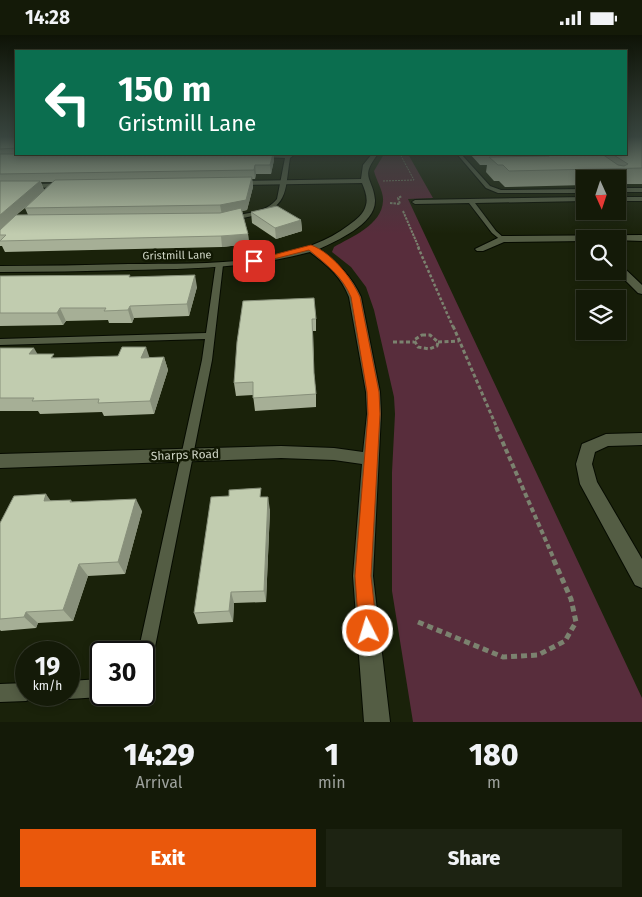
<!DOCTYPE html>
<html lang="en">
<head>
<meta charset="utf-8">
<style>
	body { margin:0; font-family:"Fira Sans",sans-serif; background:#1d2312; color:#f1f3f6; height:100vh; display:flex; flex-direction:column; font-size:19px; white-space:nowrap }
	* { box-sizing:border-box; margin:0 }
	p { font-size:16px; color:#9da19c }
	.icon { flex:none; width:28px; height:28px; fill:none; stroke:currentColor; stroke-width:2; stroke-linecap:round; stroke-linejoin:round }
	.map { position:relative; height:687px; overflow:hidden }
	.side { display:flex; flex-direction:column; background:#141a08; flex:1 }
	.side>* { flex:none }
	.guide { position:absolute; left:15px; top:15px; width:612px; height:105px; border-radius:0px; box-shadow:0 2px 8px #0003,0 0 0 1px #333829; background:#0b6e4f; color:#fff; overflow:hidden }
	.needle { width:32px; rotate:177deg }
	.tools { position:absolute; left:576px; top:135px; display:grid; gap:10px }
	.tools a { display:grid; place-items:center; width:50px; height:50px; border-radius:0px; background:#141a08; box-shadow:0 2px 8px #0003,0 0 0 1px #333829; font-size:25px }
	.speed { position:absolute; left:15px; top:606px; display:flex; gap:10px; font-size:25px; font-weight:700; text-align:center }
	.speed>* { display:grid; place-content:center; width:65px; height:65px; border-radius:50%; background:#141a08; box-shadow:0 2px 8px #0003,0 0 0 1px #333829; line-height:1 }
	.speed small { font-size:12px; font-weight:400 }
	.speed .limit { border:2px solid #111; border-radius:8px; background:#fff; color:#111 }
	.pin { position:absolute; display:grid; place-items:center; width:42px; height:42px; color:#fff; margin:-21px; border-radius:10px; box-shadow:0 2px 8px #0006 }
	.me { position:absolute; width:55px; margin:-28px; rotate:355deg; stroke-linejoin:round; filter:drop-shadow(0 0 4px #0008) }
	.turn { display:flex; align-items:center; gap:18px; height:105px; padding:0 20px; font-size:22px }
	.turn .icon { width:65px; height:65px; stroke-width:2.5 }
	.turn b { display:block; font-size:35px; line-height:42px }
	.eta { display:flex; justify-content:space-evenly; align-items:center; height:85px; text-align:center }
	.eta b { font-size:30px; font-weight:800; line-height:35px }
	.primary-button { display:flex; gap:10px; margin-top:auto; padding:10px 20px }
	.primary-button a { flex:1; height:58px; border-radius:0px; background:#ea580c; color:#fff; font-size:20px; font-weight:800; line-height:58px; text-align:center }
	.primary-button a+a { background:#1d2312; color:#f1f3f6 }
	.status { display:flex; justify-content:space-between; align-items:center; height:35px; padding:0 25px; background:#141a08; direction:ltr }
	.status svg { height:14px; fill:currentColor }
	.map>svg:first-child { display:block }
	.green { fill:#582d3c }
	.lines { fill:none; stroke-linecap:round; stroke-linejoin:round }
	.service-casing { stroke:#060b00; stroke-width:2 }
	.minor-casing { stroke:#060b00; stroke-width:2 }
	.path-far5 { stroke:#7b826f; stroke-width:1; stroke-dasharray:2 1; stroke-linecap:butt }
	.path-far4 { stroke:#7b826f; stroke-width:2; stroke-dasharray:2.5 1; stroke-linecap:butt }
	.path-far3 { stroke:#7b826f; stroke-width:2.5; stroke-dasharray:3 2; stroke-linecap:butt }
	.path-far2 { stroke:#7b826f; stroke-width:3; stroke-dasharray:4 2.5; stroke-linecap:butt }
	.path-far1 { stroke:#7b826f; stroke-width:4; stroke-dasharray:5 3; stroke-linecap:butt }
	.path { stroke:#7b826f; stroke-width:5; stroke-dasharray:6 4; stroke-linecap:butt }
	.service { fill:#545d44; fill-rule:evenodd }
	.minor { fill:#545d44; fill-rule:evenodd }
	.wall { fill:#a6af96; fill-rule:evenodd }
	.shaded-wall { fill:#878f7a }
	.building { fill:#c1ccaf; stroke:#878f7a }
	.route { fill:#ea580c; stroke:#983908 }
	.labels { text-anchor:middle; stroke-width:5; stroke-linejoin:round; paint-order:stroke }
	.far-street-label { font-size:11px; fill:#d0d6c7; stroke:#111803 }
	.street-label { font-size:12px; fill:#d0d6c7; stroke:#111803 }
</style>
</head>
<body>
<div class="status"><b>14:28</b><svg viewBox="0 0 49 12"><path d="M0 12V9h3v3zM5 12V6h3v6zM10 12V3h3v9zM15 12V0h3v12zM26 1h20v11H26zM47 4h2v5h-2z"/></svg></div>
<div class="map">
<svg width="642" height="687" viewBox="0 0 642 687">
	<rect width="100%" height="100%" fill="#1a220a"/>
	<path class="green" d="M384,119h24l25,44 -25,1 234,499v24h-229l-21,-131v-119l3,-58 -1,-17 -20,-87 -8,-23 -15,-20 -19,-15 2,-5c17,-10 48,-22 49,-46 1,-9 -7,-21 -9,-30z"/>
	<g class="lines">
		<defs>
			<path id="service" d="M290,119h5l-5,4c-5,28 0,49 -34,57 -9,2 -18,5 -27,4v-2c17,-4 37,-4 48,-18l8,-41 -24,-1 -2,-2 28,1z
				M457,119h4l29,32 11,4 84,-1v4h-87l-12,-5z
				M618,153h24v4h-24z
				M585,162v4l-110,2 21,28 8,7 1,1 -3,2 -10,-8 -23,-30 -54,1 -3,-2 3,-2z
				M618,162h24v4h-24z
				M216,228l7,2 -11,95 -60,302 -2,6 -6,2v-17h-6l64,-293 3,-21 -205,6v-6l206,-6z
				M101,644v16h4l-4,2 -32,2 -6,-3 -1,-1h7v-14z
				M26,648v12h8l-2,3 -6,3 -26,1v-18z"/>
			<path id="minor" d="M372,119h6c-19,24 -5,23 -3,46 1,24 -39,41 -56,49 18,14 32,26 42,48l19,95 1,22 -8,162 17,146h-26l-11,-146 9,-112 -28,-4 -53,-2 -281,10v-14l281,-8 53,2 29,4 4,-38 -1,-22 -17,-95c-8,-21 -22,-32 -39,-45 -59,16 -120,17 -181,18 -43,1 -86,2 -129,2v-6c43,0 86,-1 129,-2 68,-1 164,4 220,-39 7,-5 15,-11 17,-20 2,-7 -1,-15 -4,-22l-126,2 -4,-2 4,-2 125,-2 2,-14z
				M70,148v4h-3l-67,2v-4z
				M642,200v6l-57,-2v2l-81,1 -21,9h-6l-2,-2 27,-13z
				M618,230l4,1 20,19v9l-4,-1 -22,-22h2z
				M642,398v12l-34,1 -13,6 -3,12 5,18 45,77v29l-7,-3 -55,-101 -4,-20 6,-20 24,-10z"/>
		</defs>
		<use href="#service" class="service-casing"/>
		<use href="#minor" class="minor-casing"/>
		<path class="path-far5" d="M383,146l31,-1 -14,-26"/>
		<path class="path-far4" d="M390,168l10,1 -2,-6 4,-2
			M403,176l16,37"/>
		<path class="path-far3" d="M418,212l35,80"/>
		<path class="path-far2" d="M453,291l44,102
			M422,300h8l8,7 -1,4 -8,3 -11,-2 -4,-7z
			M393,307h21
			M438,307l21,-1"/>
		<path class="path-far1" d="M496,392l57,130"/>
		<path class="path" d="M418,587l85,35 35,-2 27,-14 11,-19 -5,-23 -19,-43"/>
		<use href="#service" class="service"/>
		<use href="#minor" class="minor"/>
	</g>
	<path class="wall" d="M0,102h16v17h260h-2v6l-3,14h-15l-1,5h-3l1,8 -6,23 -5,1 6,23 1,10 -27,3 -217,5 -3,-6h-2zM41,147h12l-9,8zM25,173l3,7h-12z
		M642,102v47h-24v-5h-33v6l-80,2 -6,-6h-5l-8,-9 1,-7h-7l-10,-11h156z
		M251,177l50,8 1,11 -26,8 -24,-16z
		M0,241l131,1 66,10 -8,29 -55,2 -2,5h-23l-1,-3 -42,1 -3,4 -63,1z
		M243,266l73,18v12h-3l1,42 2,21v13l-61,4 -2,-16 -17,1 -2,-13z
		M0,313l55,10 109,-1 4,13 -14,44 -50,2 -2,-4 -62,2 -2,-3h-38z
		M262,462l8,13 -4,92 -32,1 -1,19 -35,2 -4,-11z
		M71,465l1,2 70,9 -17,63 -37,2 -15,45 -35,2 -2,5 -35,3 -1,-1v-107l51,-22z"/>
	<path class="shaded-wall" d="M273,119h1v6l-3,14 -1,-9z
		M255,130l1,9 -1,5 -1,-9z
		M252,142l1,10 -6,23 -25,5 -2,-10z
		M40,146l4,9 -44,40v-15z
		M301,185l1,11 -26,8 -1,-11z
		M248,199l1,10 -27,3 -1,-11z
		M195,240l2,12 -8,29 -2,-12z
		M130,271l4,12 -2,5 -4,-13z
		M60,273l6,13 -3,4 -6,-12z
		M146,312l4,12 -9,-1z
		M34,313l7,12 -12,-6z
		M164,322l4,13 -14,44 -4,-13z
		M46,459l9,13 -11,-6z
		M268,462l2,13 -4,92 -2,-11z
		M136,464l6,12 -17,63 -7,-12z
		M79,529l9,12 -15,45 -10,-11z
		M231,557l3,11 -1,19 -4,-11z
		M26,577l12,11 -2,5 -12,-11z"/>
	<path class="building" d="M0,102h16v11l-16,1z
		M626,102h16v31l-133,3 -6,-6h-5l-9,-8 60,-1 3,-2h50l16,11 6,1 4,-2 -16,-10h14z
		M0,119h273l-3,11h-15l-1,5 -254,4z
		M252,142l-6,23 -26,5 -195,3 30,-28z
		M0,146h40l-40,34z
		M277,171l24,14 -26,8 -24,-16z
		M241,173l7,26 -27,2 -221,5 6,-6h-6v-5l16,-15 204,-2z
		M130,240l-1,2 66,-2 -8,29 -57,2 -2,4 -24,1 2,-3h-46l-3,5h-57v-37z
		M314,263l2,21h-4l2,54 2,21 -63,4v-16l-19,1 3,-41 6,-41z
		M122,312h24l-5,11 23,-1 -14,44 -52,2 1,-4 -67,2 2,-3h-34v-50h34l-5,6h25l-3,4 67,-2z
		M261,453l-1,9h8l-4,94 -33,1 -2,19 -35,2 17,-116 18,-1v-6z
		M46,459l-2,7 27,-1 -1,2 66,-3 -18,63 -39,2 -16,46 -37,2 -2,5 -24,2v-96l14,-27z"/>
	<linearGradient id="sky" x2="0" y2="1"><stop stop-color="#0e1306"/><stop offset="0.51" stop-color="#38443e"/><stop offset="1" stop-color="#38443e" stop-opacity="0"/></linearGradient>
	<rect width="642" height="199" fill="url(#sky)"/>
	<path class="route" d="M311,210c21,8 40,32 49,52l19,95 1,22 -9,162 6,55 -2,6 -7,3 -6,-3 -3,-6 -4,-55 13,-162 -1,-22 -16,-95c-9,-21 -24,-32 -42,-47l-55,14 -4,-3z"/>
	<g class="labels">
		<g class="far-street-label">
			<text transform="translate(177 220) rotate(-1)" y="4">Gristmill Lane</text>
		</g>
		<g class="street-label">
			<text transform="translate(185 420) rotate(-2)" y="4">Sharps Road</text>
		</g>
	</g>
</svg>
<div class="tools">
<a><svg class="needle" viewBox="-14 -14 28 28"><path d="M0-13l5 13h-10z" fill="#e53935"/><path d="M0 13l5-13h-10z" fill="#9da19c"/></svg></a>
<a><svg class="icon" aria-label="search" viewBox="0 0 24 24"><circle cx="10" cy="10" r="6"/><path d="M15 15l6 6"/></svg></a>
<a><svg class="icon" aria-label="layers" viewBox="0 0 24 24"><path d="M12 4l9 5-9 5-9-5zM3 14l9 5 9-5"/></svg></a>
</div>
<div class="speed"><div>19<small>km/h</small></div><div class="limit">30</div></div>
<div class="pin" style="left:254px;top:226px;background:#d93025"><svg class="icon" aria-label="arrive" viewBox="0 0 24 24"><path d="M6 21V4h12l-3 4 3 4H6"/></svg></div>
<svg class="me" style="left:368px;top:596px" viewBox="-20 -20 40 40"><circle r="17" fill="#ea580c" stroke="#fff" stroke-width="3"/><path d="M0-11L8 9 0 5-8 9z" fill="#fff"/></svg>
<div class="guide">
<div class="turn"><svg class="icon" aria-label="left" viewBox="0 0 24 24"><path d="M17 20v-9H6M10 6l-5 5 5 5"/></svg><div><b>150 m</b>Gristmill Lane</div></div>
</div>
</div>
<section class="side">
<div class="eta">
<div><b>14:29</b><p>Arrival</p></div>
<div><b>1</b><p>min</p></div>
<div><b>180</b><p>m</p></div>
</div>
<div class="primary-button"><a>Exit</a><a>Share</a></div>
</section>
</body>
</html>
